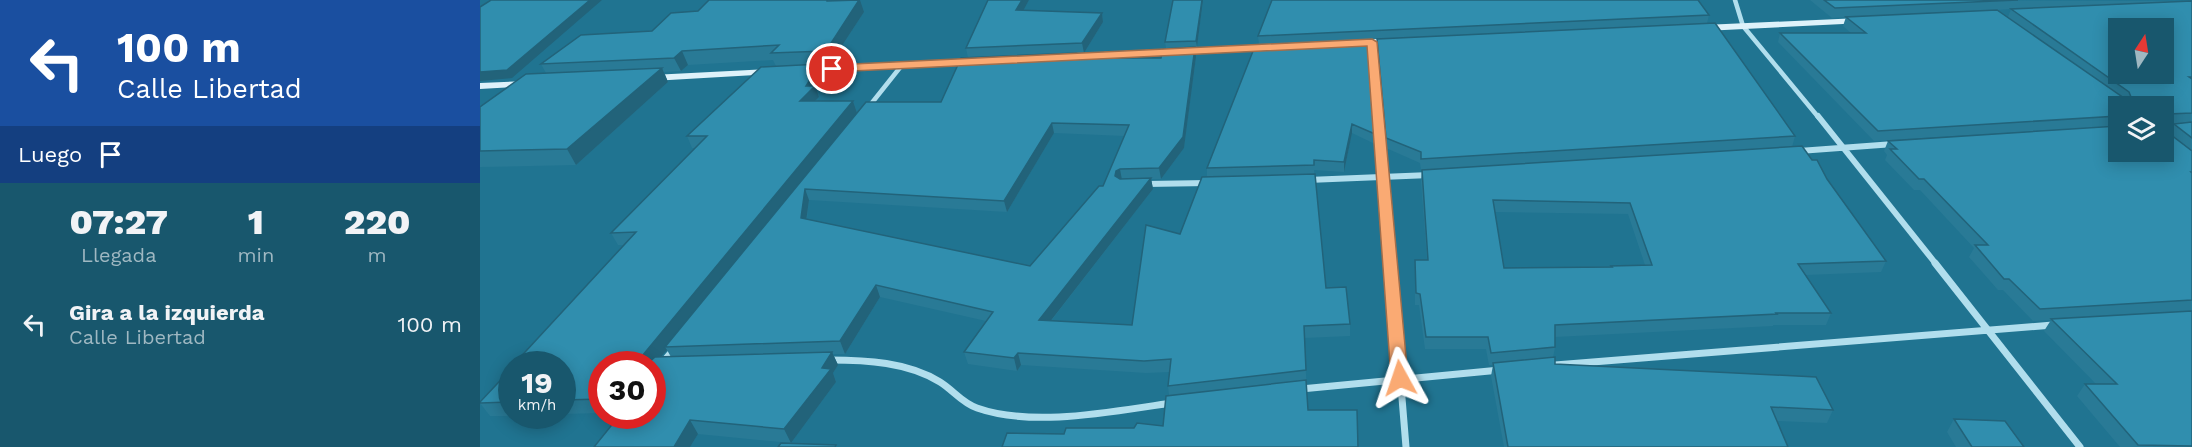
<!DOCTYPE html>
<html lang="es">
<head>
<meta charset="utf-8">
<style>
	body { margin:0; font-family:"Work Sans",sans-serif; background:#215d72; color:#f1f3f6; height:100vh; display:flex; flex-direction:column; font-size:22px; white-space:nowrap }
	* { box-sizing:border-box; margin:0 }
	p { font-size:20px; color:#9fb8c2 }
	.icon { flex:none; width:33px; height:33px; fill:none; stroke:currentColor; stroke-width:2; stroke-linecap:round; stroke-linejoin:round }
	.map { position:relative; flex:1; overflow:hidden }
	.panel { display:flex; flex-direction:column; background:#18576d; width:480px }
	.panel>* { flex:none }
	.hud { background:#1a4fa0; color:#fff; overflow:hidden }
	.needle { width:39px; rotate:12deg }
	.buttons { position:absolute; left:1628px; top:18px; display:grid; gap:12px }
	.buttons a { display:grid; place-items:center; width:66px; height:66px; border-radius:0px; background:#18576d; box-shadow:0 3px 15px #0003; font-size:30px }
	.speed { position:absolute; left:18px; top:351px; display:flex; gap:12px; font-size:30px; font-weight:700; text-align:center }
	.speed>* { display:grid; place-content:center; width:78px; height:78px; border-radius:50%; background:#18576d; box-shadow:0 3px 15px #0003; line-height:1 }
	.speed small { font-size:15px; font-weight:400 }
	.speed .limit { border:9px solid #d22; background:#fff; color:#111 }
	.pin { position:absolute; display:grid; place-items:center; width:51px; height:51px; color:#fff; margin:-26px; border:3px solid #fff; border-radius:50%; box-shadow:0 2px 6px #0007 }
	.me { position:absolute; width:66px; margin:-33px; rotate:355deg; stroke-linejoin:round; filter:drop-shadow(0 0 4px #0008) }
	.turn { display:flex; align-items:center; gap:21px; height:126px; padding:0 18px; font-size:27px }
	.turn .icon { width:78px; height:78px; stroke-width:2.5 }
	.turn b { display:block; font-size:42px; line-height:51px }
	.then { display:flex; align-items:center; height:57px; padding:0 18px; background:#0003; gap:12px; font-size:22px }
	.eta { display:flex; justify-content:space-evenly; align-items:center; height:102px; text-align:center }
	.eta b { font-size:36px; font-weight:800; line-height:42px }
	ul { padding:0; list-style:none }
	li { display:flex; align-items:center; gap:18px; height:78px; padding:0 18px }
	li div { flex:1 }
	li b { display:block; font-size:22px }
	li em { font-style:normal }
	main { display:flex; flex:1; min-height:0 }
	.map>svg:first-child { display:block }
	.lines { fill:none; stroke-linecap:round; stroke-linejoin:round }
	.street-far2 { stroke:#b1deed; stroke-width:4.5 }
	.street-far1 { stroke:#b1deed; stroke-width:6 }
	.street { stroke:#b1deed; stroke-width:7 }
	.secondary { fill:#def2fa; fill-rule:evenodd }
	.wall { fill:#297a96; fill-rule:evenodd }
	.shaded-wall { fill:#22637a }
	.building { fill:#308eae; stroke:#22637a; stroke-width:1.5; fill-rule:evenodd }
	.route { fill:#faaa73; stroke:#a26e4b; stroke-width:1.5 }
</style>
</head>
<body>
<main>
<section class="panel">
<div class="hud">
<div class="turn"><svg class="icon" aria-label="left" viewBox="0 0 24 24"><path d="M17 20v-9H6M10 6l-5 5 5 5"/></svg><div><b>100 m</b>Calle Libertad</div></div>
<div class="then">Luego<svg class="icon" aria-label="arrive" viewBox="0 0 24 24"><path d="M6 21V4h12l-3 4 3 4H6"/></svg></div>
</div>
<div class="eta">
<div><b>07:27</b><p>Llegada</p></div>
<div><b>1</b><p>min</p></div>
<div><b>220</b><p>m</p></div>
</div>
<ul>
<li><svg class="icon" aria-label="left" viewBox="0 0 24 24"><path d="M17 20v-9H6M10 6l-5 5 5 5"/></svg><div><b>Gira a la izquierda</b><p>Calle Libertad</p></div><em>100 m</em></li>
</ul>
</section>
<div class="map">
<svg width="1712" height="447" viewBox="0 0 1712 447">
	<rect width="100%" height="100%" fill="#207491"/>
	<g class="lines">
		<path class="street-far2" d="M1255,0l8,26 76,92
			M892,42l6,76
			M387,109l35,-44"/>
		<path class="street-far1" d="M898,116l13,148
			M1338,116l118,148
			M1683,129l29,-2
			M1319,151l95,-7
			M828,180l122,-5
			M666,184l62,-1"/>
		<path class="street" d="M911,263l15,184
			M1455,263l145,184
			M349,360c37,0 79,2 111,22 13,8 22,21 37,26 57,20 137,3 195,-5
			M1075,365l498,-40
			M172,375l23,-27
			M821,389l199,-19"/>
		<path class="secondary" d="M1380,18l4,3 -1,2 -159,8 -4,-3 4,-3z
			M913,38l3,1v4l-43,3 -4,-3 4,-3z
			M790,44l4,3 -1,2 -211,11 -5,-3 5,-3z
			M493,59l5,3 -2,2 -168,9 -5,-3 5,-3z
			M289,69l5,3 -2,2 -120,7 -5,-3 5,-3z
			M47,81l5,3 -2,2 -50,3v-6z"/>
	</g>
	<path class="wall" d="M508,0h41l-6,10 79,3 1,9 -19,31h-8l1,5h84l5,-10 -1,-6 38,-42 -6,47h-2l1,10 -12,91 -23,31h-10l2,10 -102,132 81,4 48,-91 27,-57v-9l48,-122 120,88v10l-23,-11 -8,39 -30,-2 12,118 24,36v12l-46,2 4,72h49l-293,24 99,-8 6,-31 -1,-9 2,-14 -24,1 -125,-8 -4,6 -49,-7 -4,-12 22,-31 -106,-24 -35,57h-12l5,11 -5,8 3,9 -45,61 -93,-9 -8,13h-96l58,-31 -50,-52v49l-40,1v-50l62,-119h-6l-7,-12 84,-85h-3l-5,-12 89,-70 -3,-6 -85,5 -7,6 -17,1 4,10 -92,83 -96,2v-60l66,-34 -5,-9 111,-33 212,-19 -34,52 -10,1 4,10 -8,13 3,9 -4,4h38l4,12 84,-11 27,-44 -2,-10zM574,133l70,3 -21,50 -73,80 -223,-47 2,-19 198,12zM187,350l4,7h-10z
		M1330,0l382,1v446h-72l-43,-51 8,-12h11l-52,-53 7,-11 -18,1 -30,-31h-5l-29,-33 5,-9 -54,-58h-6l-29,-30 2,-5 -3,-4 4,-10 275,11 -45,-46v20l-244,15 -96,-99 2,-9h71l-8,-7 3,-9 -14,1zM1531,9l-3,8 -11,-7zM1696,123l-2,1 -6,9 -2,-2 -1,-7z
		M1229,15l-2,8 88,113 -3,11 20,13 15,19 59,82 -5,11 -75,3 25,38 -5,12h-53v1l-218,11v10l-2,11 2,6 278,46 -6,13 -50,-2 11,26h-284l-13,-71 2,-11h-4l-3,-16h-61l-6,-44h-4v-45h12l-6,-79 1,-11h-1l-1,-7 -34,-15 -9,-100v-9l-118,5 -1,-8zM1014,212l134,2 17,51 -34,1 -1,1 -106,1z
		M32,368v48h2h-24l-10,-13z
		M1474,419l70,28h-68l-9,-15z"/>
	<path class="shaded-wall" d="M110,0h12l-90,78 -32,3v-9z
		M379,0h1l4,12 -34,52 -4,-13z
		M542,0h7l-11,20 -2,-10z
		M722,0h1l-6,47 -1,-6z
		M622,13l1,9 -19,31 -2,-10z
		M715,47l1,10 -12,91 -23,31 -2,-11z
		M202,51l6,14 -7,6 -7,-13z
		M340,64l4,11 -8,13 3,9 -15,15 -4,-11 6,-15z
		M182,68l6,14 -92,83 -9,-16z
		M373,101l4,12 -192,234 2,3 -15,17v-3h-12l-2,-3z
		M572,123l2,10 -47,79 -3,-11z
		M872,124v9l-8,39v-10z
		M640,169l2,11 -7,-4 1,-5z
		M671,178l2,11 -111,143 -3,-12z
		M325,189l4,11 -4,29 -4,-11z
		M396,285l4,12 -35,57 -5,-13z
		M352,352l6,13 -5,8 3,9 -45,61 -7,-14z
		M538,353l3,12 -4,6 -3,-13z
		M210,420l8,14 -8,13h-16z"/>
	<path class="building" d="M11,0h99l-83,70 -27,2v-65z
		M229,0h118v1l32,-1 -33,51 -55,2 8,-8 -97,6 -8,7 -133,6 40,-29 71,-4 19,-18 27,-2z
		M508,0h34l-6,10 86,3 -20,30 -116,5z
		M693,0h29l-6,41 -31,1z
		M792,0h426l11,15 -451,21z
		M1344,0h194l-183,8z
		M1712,1v76h-3l3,2v34l-24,1 -4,3 2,14 26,20v21h-1l1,1v127l-152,9 -31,-30h-5l-29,-34h13l-64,-66h-5l-29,-30h7l-9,-8 230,-15v26h45v-46h-45v10l-240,15 -98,-98h86l-20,-16 151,-7 130,90 4,-3 -2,-5 -118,-83zM1638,28h45v46h-45z
		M1235,23l80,113 -374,23v-7l-35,-14 -9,-99z
		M888,40l7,94 -23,-10 -8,38 -30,-2v5l-107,3 48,-122z
		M715,47l-12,90 -24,31 -39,1 -4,2 -1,5 5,3 31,-1 -112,142 93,5 14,-100 34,9 22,-57 113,-3 11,114 20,-1 4,37 -46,2 2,44 -138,16 3,-27 -27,2 -126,-8 -4,5 -50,-6 29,-40 -117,-27 -36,56 -175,6 201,-245h75l20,-44 115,-5 -4,5h89l2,-9zM572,123l77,2 -26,61h-4l-69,80 -229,-48 4,-29 199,12z
		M340,64l-14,22h9l-15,15h53l-215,260 3,3h-39v35l-40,1v-36h-48l122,-132 -25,1 96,-97h-20l74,-69z
		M182,68l-95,81 -87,2v-44l46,-33z
		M1712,122v16l-18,-14z
		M1322,146l10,14h5l10,19 59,82 -88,3 33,49h-55l1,1 -222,11v22l-64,6 -3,-16h-62l-6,-43 -4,-1 -1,-33h13l-6,-90zM1013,200l137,3 22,62 -41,1 1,1 -108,1z
		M1712,311v135l-54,-1 -53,-61h32l-66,-65z
		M352,352l-10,16 9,1 -47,60 -94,-9 -16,27h-80l25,-31h33v-52h-5l8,-7z
		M1075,357v7l261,13 17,33 -62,-3 17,40h-280l-15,-84z
		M32,368v34l-32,1v-1z
		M826,380l2,30h49l1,37h-356l5,-14 57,1 2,-6h68l3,-5 26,3 3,-30z
		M1474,419l51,2 19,26h-52z
		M301,443l55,2 -1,2h-57z"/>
	<path class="route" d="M892,39l5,3 31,336 -3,4h-11l-3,-4 -24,-332 -535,26 -5,-3 5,-4z"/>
</svg>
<div class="buttons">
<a><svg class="needle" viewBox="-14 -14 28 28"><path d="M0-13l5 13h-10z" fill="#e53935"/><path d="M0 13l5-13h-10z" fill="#9fb8c2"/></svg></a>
<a><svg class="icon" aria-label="layers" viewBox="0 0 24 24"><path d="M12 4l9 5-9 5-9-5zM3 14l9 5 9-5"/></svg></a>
</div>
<div class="speed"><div>19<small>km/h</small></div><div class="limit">30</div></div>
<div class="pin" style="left:352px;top:69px;background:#d93025"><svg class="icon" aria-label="arrive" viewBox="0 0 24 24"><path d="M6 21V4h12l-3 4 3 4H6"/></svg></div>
<svg class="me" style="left:920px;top:378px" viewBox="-20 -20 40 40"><path d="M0-17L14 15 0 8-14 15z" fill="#faaa73" stroke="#fff" stroke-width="4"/></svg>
</div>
</main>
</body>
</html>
